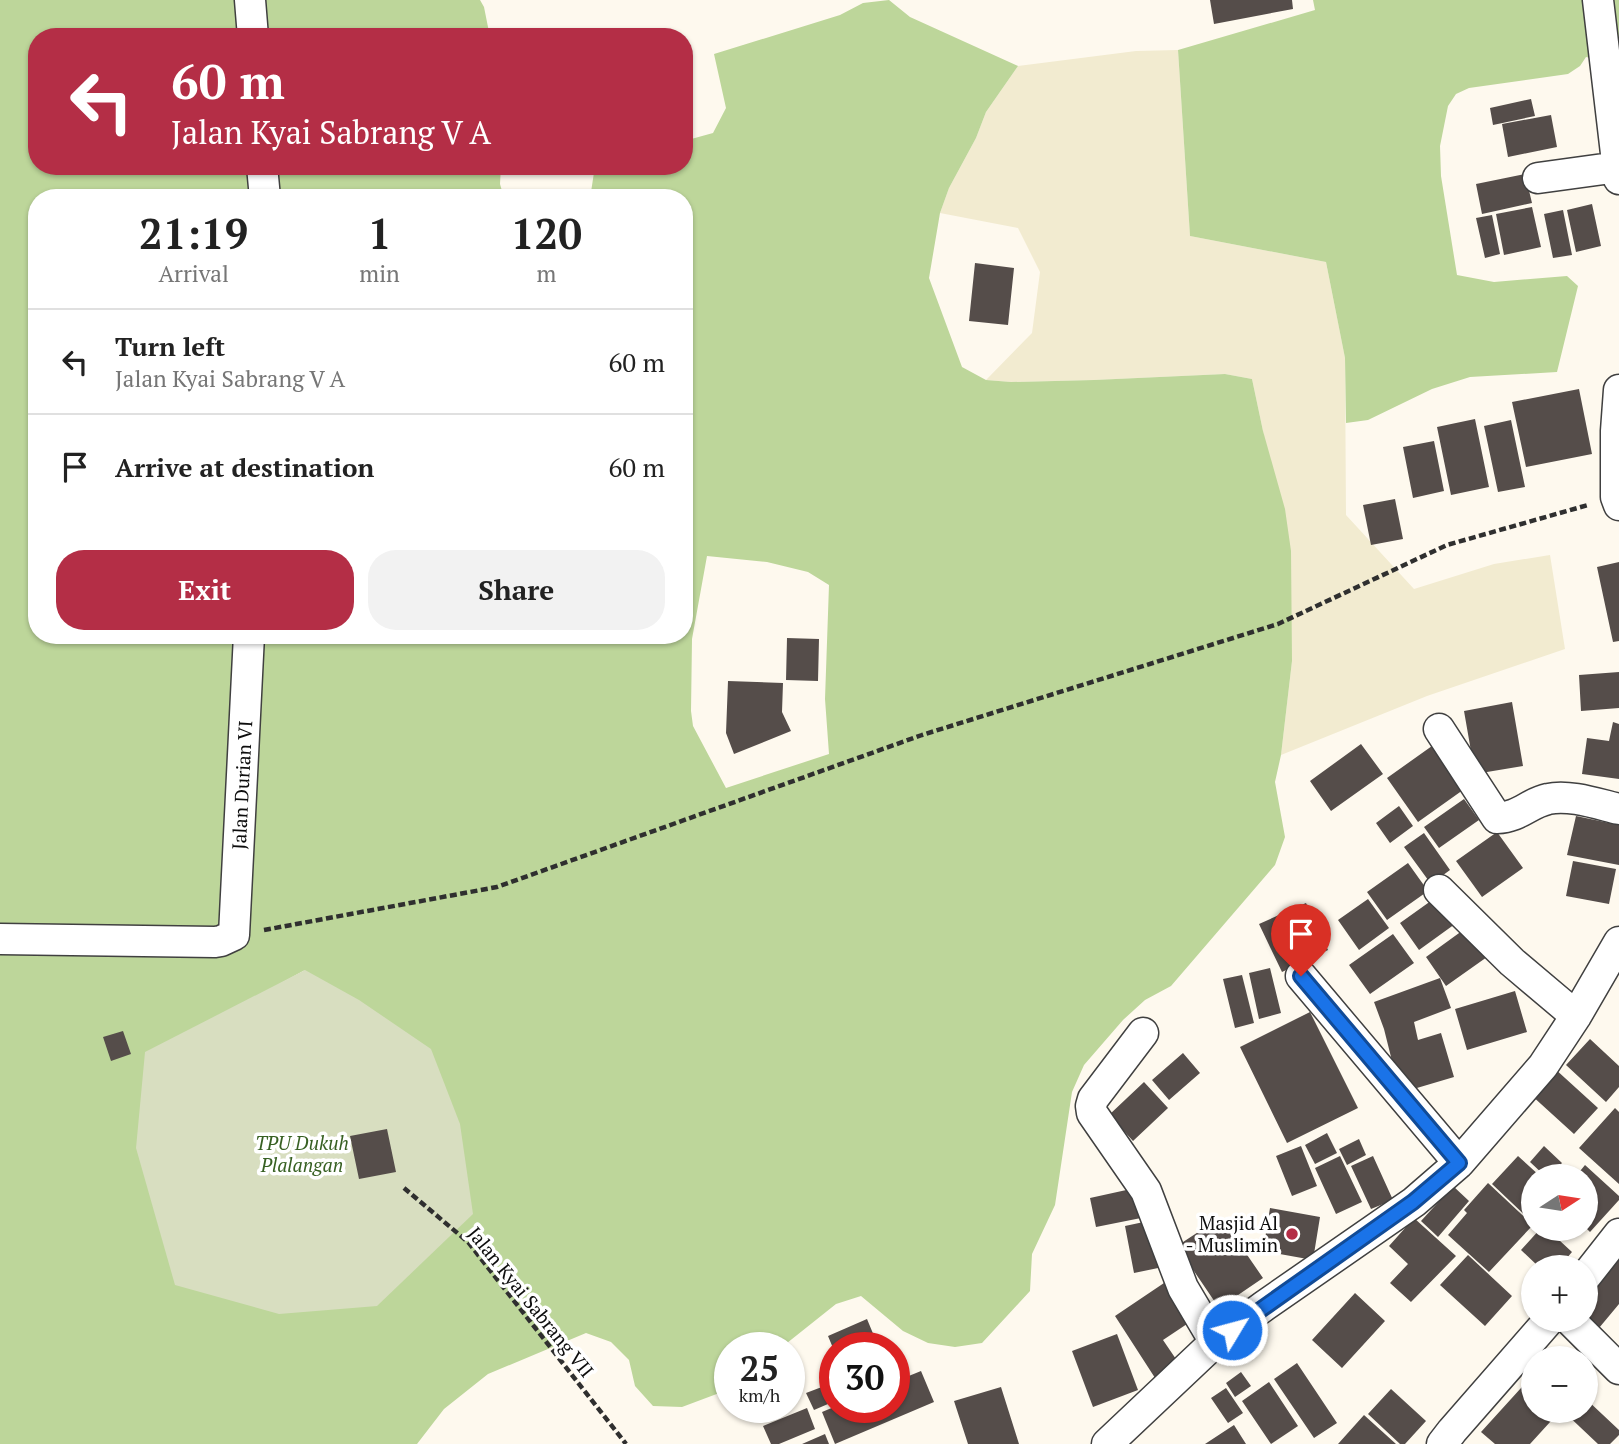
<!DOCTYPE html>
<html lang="en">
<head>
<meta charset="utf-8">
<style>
	body { margin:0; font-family:"PT Serif",serif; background:#f2f2f2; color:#222; height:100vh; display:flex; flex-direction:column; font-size:26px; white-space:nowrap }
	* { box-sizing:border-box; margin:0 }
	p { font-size:23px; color:#767676 }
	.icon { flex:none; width:38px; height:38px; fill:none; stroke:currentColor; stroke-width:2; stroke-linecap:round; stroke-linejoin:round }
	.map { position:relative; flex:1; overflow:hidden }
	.sheet { position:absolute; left:28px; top:189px; width:665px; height:455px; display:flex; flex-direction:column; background:#fff; border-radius:28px; box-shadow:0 2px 5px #0004 }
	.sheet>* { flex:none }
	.top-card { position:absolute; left:28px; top:28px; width:665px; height:147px; border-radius:28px; box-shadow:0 2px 5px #0004; background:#b42e46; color:#fff; overflow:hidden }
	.needle { width:46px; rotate:78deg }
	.buttons { position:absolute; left:1521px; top:1164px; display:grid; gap:14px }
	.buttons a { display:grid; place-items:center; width:77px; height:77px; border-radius:50%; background:#fff; box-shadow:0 2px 5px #0004; font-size:35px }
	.speed { position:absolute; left:714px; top:1332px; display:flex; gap:14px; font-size:35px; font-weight:700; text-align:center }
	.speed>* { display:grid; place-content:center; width:91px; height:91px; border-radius:50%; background:#fff; box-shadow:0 2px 5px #0004; line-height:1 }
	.speed small { font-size:18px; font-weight:400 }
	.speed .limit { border:10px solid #d22; background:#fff; color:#111 }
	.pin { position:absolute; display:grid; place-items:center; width:60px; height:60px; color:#fff; margin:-72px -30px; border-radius:50% 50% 50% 0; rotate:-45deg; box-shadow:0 0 7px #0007 }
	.pin .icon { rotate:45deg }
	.me { position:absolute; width:77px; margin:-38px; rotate:53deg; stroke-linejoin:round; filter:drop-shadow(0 0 5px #0008) }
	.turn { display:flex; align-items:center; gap:24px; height:147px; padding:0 28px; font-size:32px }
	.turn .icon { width:91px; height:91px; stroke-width:2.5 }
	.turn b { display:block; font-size:49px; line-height:60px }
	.eta { display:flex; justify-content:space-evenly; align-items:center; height:119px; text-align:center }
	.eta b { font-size:42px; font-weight:600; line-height:49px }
	.primary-button { display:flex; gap:14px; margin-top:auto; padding:14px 28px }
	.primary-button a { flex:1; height:80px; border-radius:28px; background:#b42e46; color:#fff; font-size:28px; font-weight:600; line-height:80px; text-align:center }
	.primary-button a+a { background:#f2f2f2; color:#222 }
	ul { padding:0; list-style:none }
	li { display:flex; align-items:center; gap:21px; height:105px; padding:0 28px; border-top:2px solid #e0e0e0 }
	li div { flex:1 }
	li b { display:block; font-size:26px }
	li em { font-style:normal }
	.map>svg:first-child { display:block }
	.farmland { fill:#f2ebd0 }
	.forest { fill:#bdd69a; fill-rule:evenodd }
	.cemetery { fill:#d8dec0 }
	.building { fill:#554d4a }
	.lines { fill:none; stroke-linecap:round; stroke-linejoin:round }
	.minor-casing { stroke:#404040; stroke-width:33 }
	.path { stroke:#2f2f2f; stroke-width:4.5; stroke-dasharray:7 3.5; stroke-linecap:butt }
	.minor { stroke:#fff; stroke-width:30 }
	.route-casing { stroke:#114b97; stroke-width:18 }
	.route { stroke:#1a73e8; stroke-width:12 }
	.poi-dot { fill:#b42e46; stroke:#fff; stroke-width:2.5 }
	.labels { text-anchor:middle; stroke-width:7; stroke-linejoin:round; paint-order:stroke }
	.street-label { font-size:19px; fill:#0d0d0d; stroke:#fff }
	.park-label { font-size:19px; font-style:italic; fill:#376022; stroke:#fff }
	.poi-label { font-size:19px; fill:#0d0d0d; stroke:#fff; text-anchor:end }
</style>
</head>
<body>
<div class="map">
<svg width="1619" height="1444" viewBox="0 0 1619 1444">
	<rect width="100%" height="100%" fill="#fef9ee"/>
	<path class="farmland" d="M1178,50l12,186 136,26 19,96 1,157 68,74 80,-25 56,-9 15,94 -138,47 -146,59 11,-94 -29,-230 -11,-52 -27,-5 -131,6 -83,2 -25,-2 46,-47 8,-61 -22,-44 -78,-15 9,-25 27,-50 10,-26 32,-46 118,-15z"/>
	<path class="forest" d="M0,0h480l4,7 6,30h-453v129h464l-1,18 4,14h-467v437h647v-437h-104l11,-6 4,-26h89v-25l29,-8 13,-25 -12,-54 126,-39 23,-12 26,-3 21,17 108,49 -32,46 -10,26 -27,50 -9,25 -11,65 33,89 24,13 25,2 83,-2 131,-6 27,5 11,52 22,78 6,42 1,110 -11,94 -6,27 10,55 -10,28 -104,121 -26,14 -22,20 -39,45 -12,27 -17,113 -23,49 -2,37 -48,52 -27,4 -27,-4 -25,-12 -42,-35 -25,8 -54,43 -52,1v41l-48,18 -29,-1 -18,-20 -6,-26 -18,-18 -25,-9 -98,41 -44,35 -27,35h-417zM707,556l60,6 41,10 21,13 -4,114 4,55 -103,34 -33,-62 -2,-15 1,-72zM305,970l-169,178 138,-161z
		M1313,0h306v64l-33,-7 -6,9 -12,8 -99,14 -13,6 -8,12 -8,40 1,30 16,99 37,7 73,-6 11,10 -21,86 -87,5 -38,12 -64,31 -22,3 -1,-65 -19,-96 -136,-26 -12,-186 137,-40z"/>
	<path class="cemetery" d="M305,970l54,30 72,49 29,75 13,90 -96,92 -98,8 -104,-29 -39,-137 9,-96z"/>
	<path class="building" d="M1210,0h82l1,9 -79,15z
		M1531,99l4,17 -42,9 -3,-17z
		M1551,115l6,32 -49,10 -6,-33z
		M1525,174l7,29 -50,11 -6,-30z
		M1592,204l9,42 -25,6 -9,-42z
		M1532,207l9,40 -37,8 -8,-41z
		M1563,210l9,45 -19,3 -9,-44z
		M1492,215l8,39 -15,4 -9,-40z
		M975,263l39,5 -6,57 -39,-4z
		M1579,389l13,65 -66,13 -14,-65z
		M1475,419l14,68 -38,8 -14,-68z
		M1511,420l14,67 -27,5 -14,-66z
		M1434,441l10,50 -31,7 -10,-51z
		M1395,499l8,40 -32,6 -8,-40z
		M1619,562v79l-6,1 -16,-75z
		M787,638l32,1 -1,42 -32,-1z
		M1619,672v36l-38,3 -2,-36z
		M728,681l55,2 -1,29 9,19 -57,23 -8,-21z
		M1512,702l11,64 -48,8 -11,-63z
		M1613,722l6,2v55l-37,-5 5,-36 22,3z
		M1439,741l31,44 -52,37 -31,-44z
		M1361,744l22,30 -52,37 -21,-30z
		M1464,799l15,21 -40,28 -15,-21z
		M1399,806l14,20 -23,17 -14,-20z
		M1576,816l43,9v40l-52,-10z
		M1497,832l26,36 -41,29 -26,-36z
		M1424,833l26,37 -19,14 -27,-37z
		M1573,861l43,8 -7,35 -43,-8z
		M1408,863l20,28 -41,29 -20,-28z
		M1435,898l20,26 -36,26 -19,-27z
		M1368,899l21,29 -30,22 -21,-30z
		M1306,903l22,47 -46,22 -23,-48z
		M1466,928l21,29 -41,29 -20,-29z
		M1393,934l21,29 -44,31 -21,-29z
		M1270,968l11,45 -22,6 -10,-46z
		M1242,975l12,48 -19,5 -12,-49z
		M1440,978l11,30 -37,14 4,18 23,-7 13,44 -54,16 -16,-64 -10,-27z
		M1515,991l12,41 -60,18 -12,-41z
		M1310,1012l48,96 -71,35 -47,-96z
		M123,1031l8,23 -20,7 -8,-24z
		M1590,1039l29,27v21l-13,15 -40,-37z
		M1183,1053l17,20 -31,27 -17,-20z
		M1554,1068l44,40 -24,26 -44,-40z
		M1144,1082l24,26 -35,33 -24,-26z
		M1615,1108l4,4v72l-40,-36z
		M387,1129l9,43 -37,7 -9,-43z
		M1327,1133l10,20 -22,11 -10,-19z
		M1359,1139l7,16 -19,10 -8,-16z
		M1301,1146l16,40 -25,10 -16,-40z
		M1544,1146l18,17 -12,13h-5l-15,-14z
		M1340,1156l22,46 -26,12 -21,-46z
		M1373,1156l20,44 -22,9 -20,-43z
		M1518,1156l22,20h-7v43l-2,2 -39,-37z
		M1585,1165l34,31v4l-29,32 -4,-4v-52h-10z
		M1488,1183l45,42 -44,47 -41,-37 19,-22 -3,-3z
		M1453,1186l16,15 -31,36 -17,-16z
		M1140,1187l6,30 -50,10 -6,-29z
		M1270,1208l50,9 -7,43 -50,-9z
		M1221,1217l42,61 -44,30 -42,-62z
		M1414,1218l42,38 -45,46 -21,-19 18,-19 -19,-18z
		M1153,1220l10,47 -29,6 -9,-47z
		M1541,1228h5l26,24 -13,15h-20l-18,-17z
		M1619,1239v65l-20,24 -13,-11v-38z
		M1468,1255l44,41 -27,30 -45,-41z
		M1164,1283l26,39 -27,18 17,25 -23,16 -42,-65z
		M1355,1293l30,28 -43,47 -30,-28z
		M867,1319l12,29h-46l-5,-12z
		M1117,1334l21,56 -45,17 -21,-56z
		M1297,1363l40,60 -23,15 -40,-59z
		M921,1371l13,31 -99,42 -13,-32 12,-5h60v-25z
		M1241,1372l10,14 -16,11 -9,-14z
		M1532,1376l1,1v33h28l-31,34h-35l-14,-12z
		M835,1382v19l-21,9 -8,-17z
		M1269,1382l29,44 -27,18 -29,-43z
		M1001,1387l18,57h-51l-14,-43z
		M1226,1388l17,25 -15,10 -17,-25z
		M1391,1389l35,32 -21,23h-5l-32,-30z
		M1586,1399l33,31v5l-9,9h-12l-36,-34h24z
		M807,1408l8,21 -36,15h-8l-8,-18z
		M1364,1415l32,29h-58z
		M1234,1425l12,19h-41z
		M825,1434l4,10h-27z"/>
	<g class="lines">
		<defs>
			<path id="minor" d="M250,0l3,37
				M1598,0l21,179
				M262,166l3,32
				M1538,178l80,-11
				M1619,390l-3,41v66l3,8
				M1439,729l58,89c23,-1 32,-15 51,-19 21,-5 50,5 71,10
				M1439,890l73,72 64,54
				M0,939l215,3 6,-1 13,-6 15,-300
				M1301,976l158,187
				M1143,1033l-50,66 -2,7 1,7 54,78 37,97 32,54
				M1586,1276l33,-42
				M1570,1320l49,49
				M1107,1444l108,-102 49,-36 150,-104 45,-39 84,-97 33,-50 43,-74
				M1442,1444l10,-13 97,-111"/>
		</defs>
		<use href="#minor" class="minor-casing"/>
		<path class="path" d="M264,930l233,-43 425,-152 356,-111 169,-79 141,-40
			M404,1188l64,54 158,202"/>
		<use href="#minor" class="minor"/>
	</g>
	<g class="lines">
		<defs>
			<path id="route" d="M1232,1330l181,-128 46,-39 -158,-187"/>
		</defs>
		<use href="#route" class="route-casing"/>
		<use href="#route" class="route"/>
	</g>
	<circle class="poi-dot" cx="1292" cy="1234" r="7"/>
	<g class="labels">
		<g class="street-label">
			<text transform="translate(242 785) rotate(-87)" y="7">Jalan Durian VI</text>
			<text transform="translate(531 1302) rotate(51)" y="7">Jalan Kyai Sabrang VII</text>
		</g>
		<g class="park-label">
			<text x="302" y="1150">TPU Dukuh<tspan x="302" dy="22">Plalangan</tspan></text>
		</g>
		<g class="poi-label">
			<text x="1278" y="1230">Masjid Al<tspan x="1278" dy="22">- Muslimin</tspan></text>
		</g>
	</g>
</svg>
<div class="buttons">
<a><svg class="needle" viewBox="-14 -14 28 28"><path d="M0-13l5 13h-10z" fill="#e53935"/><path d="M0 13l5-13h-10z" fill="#767676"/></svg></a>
<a>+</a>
<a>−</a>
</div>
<div class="speed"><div>25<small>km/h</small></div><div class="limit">30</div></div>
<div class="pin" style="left:1301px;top:976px;background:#d93025"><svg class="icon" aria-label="arrive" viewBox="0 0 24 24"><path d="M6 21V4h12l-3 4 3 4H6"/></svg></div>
<svg class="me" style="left:1232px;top:1330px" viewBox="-20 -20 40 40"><circle r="17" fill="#1a73e8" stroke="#fff" stroke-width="3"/><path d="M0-11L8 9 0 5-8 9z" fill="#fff"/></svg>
<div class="top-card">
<div class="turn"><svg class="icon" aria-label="left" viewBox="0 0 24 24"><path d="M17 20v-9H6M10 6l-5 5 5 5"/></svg><div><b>60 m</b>Jalan Kyai Sabrang V A</div></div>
</div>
<section class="sheet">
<div class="eta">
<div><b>21:19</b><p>Arrival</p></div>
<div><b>1</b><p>min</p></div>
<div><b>120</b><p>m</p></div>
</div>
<ul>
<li><svg class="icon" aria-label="left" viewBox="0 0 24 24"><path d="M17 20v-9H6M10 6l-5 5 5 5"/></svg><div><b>Turn left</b><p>Jalan Kyai Sabrang V A</p></div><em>60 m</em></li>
<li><svg class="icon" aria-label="arrive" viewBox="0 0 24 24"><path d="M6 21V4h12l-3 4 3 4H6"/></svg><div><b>Arrive at destination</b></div><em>60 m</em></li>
</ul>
<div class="primary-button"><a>Exit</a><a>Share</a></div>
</section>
</div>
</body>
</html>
